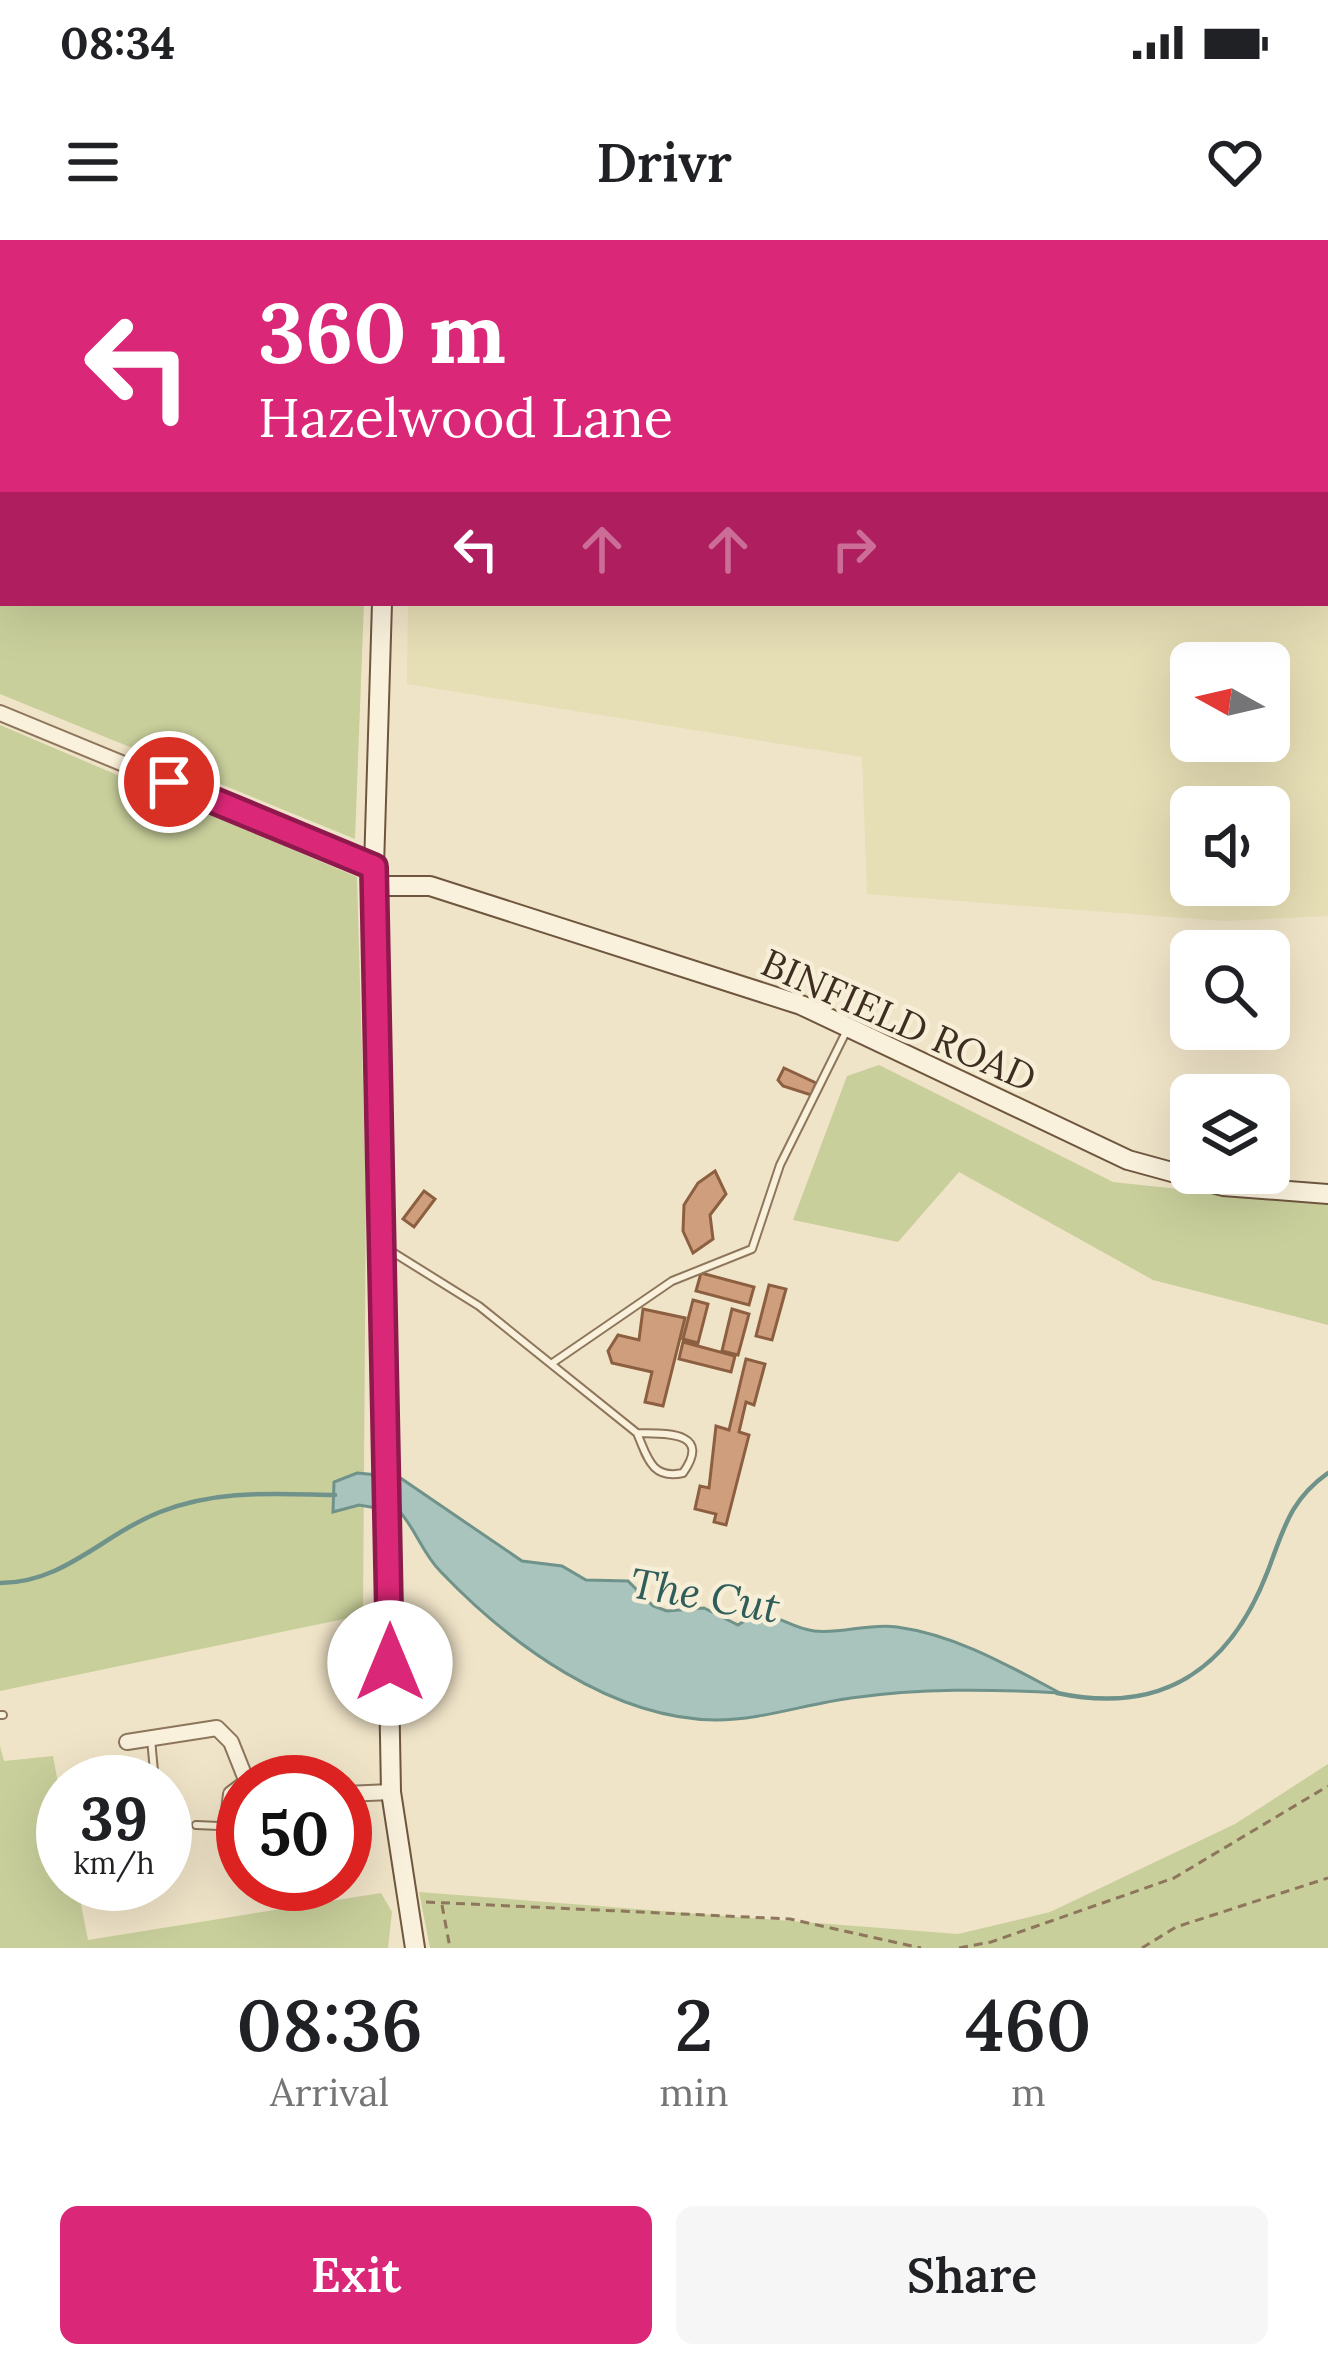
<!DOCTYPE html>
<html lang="en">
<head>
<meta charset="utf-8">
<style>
	body { margin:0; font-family:Lora,serif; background:#f6f6f6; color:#202124; height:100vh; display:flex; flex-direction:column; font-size:45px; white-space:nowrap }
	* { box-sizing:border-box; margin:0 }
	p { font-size:39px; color:#757577 }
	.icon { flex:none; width:66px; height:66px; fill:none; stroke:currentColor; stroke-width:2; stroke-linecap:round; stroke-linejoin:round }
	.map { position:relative; height:1708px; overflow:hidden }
	.details { display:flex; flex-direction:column; background:#fff; flex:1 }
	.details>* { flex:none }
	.top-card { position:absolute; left:0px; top:0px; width:1329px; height:366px; box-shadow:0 12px 48px #0002; background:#db2777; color:#fff; overflow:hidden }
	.needle { width:78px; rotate:278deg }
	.tools { position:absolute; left:1170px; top:402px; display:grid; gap:24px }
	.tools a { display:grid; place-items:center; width:120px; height:120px; border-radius:18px; background:#fff; box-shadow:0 12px 48px #0002; font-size:60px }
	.speed { position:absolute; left:36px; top:1515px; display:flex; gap:24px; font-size:60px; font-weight:700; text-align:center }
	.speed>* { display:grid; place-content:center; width:156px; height:156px; border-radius:50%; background:#fff; box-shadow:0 12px 48px #0002; line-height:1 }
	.speed small { font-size:30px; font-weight:400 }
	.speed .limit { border:18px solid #d22; background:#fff; color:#111 }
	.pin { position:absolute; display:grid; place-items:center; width:102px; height:102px; color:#fff; margin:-51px; border:6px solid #fff; border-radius:50%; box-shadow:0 3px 12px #0007 }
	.me { position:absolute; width:132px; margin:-66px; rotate:0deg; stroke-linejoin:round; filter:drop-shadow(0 0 9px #0008) }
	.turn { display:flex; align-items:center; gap:42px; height:252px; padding:0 60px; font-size:54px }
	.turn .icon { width:156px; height:156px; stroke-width:2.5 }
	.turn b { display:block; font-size:84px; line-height:102px }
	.lanes { display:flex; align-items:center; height:114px; padding:0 60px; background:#0003; justify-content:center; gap:60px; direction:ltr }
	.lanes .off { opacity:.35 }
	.eta { display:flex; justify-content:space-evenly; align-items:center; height:204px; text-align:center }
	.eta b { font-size:72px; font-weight:600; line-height:84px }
	.cta { display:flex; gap:24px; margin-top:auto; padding:24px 60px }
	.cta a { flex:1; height:138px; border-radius:18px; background:#db2777; color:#fff; font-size:48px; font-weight:600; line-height:138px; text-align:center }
	.cta a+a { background:#f6f6f6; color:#202124 }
	.status { display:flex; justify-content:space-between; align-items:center; height:84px; padding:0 60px; background:#fff; direction:ltr }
	.status svg { height:33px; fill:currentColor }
	header { display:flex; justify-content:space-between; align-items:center; height:156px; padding:0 60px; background:#fff; font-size:54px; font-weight:600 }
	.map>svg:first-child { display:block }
	.farmland { fill:#e6deb5; fill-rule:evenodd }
	.green { fill:#c9cf9b }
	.water { fill:#a9c4bc; stroke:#6f938a; stroke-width:3 }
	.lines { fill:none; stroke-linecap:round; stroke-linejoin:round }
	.stream { stroke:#6f938a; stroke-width:4.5 }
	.building { fill:#cf9f7d; stroke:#8d5f41; stroke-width:3 }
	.service-casing { stroke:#8d765c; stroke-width:10 }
	.minor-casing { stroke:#8d765c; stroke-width:18 }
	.secondary-casing { stroke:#6f573f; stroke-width:22 }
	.path { stroke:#8d765c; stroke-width:3; stroke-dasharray:9 6; stroke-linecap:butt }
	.service { stroke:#faf1dc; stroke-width:6 }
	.minor { stroke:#faf1dc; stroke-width:14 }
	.secondary { stroke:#faf1dc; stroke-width:18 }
	.route-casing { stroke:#8e194d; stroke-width:30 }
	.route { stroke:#db2777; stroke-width:21 }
	.labels { text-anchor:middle; stroke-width:9; stroke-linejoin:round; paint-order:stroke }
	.street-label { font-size:39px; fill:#3d2e20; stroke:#f7eed8 }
	.water-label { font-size:42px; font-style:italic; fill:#2f5d5a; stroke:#f7eed8 }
</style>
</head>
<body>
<div class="status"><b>08:34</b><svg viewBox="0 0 49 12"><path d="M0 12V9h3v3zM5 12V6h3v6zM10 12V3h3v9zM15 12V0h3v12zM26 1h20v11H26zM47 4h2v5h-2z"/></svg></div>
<header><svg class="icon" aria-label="menu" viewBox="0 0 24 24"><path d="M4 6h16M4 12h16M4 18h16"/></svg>Drivr<svg class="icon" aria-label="heart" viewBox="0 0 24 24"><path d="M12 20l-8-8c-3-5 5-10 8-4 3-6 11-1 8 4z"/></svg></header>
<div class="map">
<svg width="1328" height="1708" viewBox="0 0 1328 1708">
	<rect width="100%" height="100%" fill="#f0e4c8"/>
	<path class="farmland" d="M428,0h478l-479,3z
		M1328,133v543l-104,5 -357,-27 -5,-137 -455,-73 1,-81h918zM1191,423h78v78h-78zM1191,567h78v78h-78z"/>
	<path class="green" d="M0,0h382l-379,3v360h361l-9,236 -355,-145z
		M906,0h422v133l-2,-130z
		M0,485l357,152 9,315 -3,423 -363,76z
		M879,825l234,117 215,23v120l-175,-45 -194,-108 -61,70 -105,-22 54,-144z
		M0,1506l4,15 49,-5 10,54v74h14l11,56 293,-47 11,19 -4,36h-388z
		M1328,1524v184h-898l-11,-56 539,42 92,-22 185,-88z"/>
	<path class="water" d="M357,1233l42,4 123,84 40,5 24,14 42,1 25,25 14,5 37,-3 34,17c32,-23 44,2 76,6 28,3 55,-8 83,-4 59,8 112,39 163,66 -70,-4 -139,-5 -209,5 -45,6 -90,22 -135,22 -105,-1 -206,-76 -275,-148 -18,-18 -25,-42 -41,-60l-41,-7 -26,7 1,-30z"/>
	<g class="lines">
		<path class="stream" d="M0,1343c64,0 102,-48 160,-71 58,-23 115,-18 175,-17
			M1057,1453c103,22 172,-22 210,-120 16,-41 22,-73 61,-100"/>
	</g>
	<path class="building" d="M784,828l32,15 -5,12 -28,-9 -5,-6z
		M715,931l11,23 -16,21 3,24 -20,14 -10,-22 1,-26 14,-22z
		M424,951l11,8 -21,28 -11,-8z
		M701,1033l53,14 -5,18 -53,-14z
		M769,1045l17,4 -14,51 -16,-4z
		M693,1060l15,4 -10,39 -15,-4z
		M643,1069l42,9 -22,88 -18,-4 7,-30 -40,-9 -4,-12 10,-16 21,5z
		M732,1069l17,5 -11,41 -16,-4z
		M683,1102l52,14 -4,16 -52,-13z
		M746,1119l19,5 -11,41 -8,-3 -7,30 10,3 -23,90 -12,-3 2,-8 -21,-5 5,-23 9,2 7,-62 13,4z"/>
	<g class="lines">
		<defs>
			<path id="service" d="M386,1008l93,58 158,127c23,1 77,-4 46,40 -32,7 -36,-17 -46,-40
				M551,1124l121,-83 80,-32 28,-84 66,-133
				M0,1475h3
				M151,1499l4,43
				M196,1585l47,2"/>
			<path id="minor" d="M0,473l374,154
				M127,1502l90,-14 14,14 16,40
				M345,1554l46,-2
				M227,1587l4,-33 12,-9"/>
			<path id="secondary" d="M402,3v-3
				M382,363l-8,264 17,925 24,156
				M374,646h56l371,119 327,155 95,26 105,8"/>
		</defs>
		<use href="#service" class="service-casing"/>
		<use href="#minor" class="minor-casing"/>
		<use href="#secondary" class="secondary-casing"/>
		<path class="path" d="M426,1662l364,17 131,29
			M442,1665l8,43
			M959,1708l32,-6 183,-64 154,-92
			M1142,1708l34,-21 152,-49"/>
		<use href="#service" class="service"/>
		<use href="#minor" class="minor"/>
		<use href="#secondary" class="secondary"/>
	</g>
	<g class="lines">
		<defs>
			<path id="route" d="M169,542l205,85 16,796"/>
		</defs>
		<use href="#route" class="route-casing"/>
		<use href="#route" class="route"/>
	</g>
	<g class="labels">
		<g class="street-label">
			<text transform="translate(899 780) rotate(24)" y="14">BINFIELD ROAD</text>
		</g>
		<g class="water-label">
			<text transform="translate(705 1355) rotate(10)" y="15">The Cut</text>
		</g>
	</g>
</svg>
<div class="tools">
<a><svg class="needle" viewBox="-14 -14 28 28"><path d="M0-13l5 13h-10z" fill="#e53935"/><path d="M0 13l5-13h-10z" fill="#757577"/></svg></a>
<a><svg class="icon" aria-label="sound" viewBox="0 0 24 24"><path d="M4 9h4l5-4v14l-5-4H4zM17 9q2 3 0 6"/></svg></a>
<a><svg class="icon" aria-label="search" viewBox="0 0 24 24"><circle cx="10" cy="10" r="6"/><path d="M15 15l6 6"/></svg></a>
<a><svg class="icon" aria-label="layers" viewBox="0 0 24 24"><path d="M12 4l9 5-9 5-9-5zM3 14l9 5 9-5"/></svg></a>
</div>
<div class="speed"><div>39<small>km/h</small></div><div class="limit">50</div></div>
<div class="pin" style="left:169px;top:542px;background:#d93025"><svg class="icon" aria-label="arrive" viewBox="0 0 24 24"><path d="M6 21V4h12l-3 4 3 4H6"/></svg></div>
<svg class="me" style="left:390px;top:1423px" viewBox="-20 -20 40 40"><circle r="19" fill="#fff"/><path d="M0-13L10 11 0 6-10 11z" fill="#db2777"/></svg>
<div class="top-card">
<div class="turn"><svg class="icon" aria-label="left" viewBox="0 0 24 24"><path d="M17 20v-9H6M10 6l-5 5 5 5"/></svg><div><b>360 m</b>Hazelwood Lane</div></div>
<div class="lanes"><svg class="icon" aria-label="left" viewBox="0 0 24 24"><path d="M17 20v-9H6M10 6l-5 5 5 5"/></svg><svg class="icon off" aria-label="ahead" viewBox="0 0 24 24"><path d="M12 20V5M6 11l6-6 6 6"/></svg><svg class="icon off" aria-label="ahead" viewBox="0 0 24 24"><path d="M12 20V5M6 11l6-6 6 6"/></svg><svg class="icon off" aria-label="right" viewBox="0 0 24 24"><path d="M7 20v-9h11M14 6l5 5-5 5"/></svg></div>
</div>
</div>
<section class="details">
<div class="eta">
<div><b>08:36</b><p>Arrival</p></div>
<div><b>2</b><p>min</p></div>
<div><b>460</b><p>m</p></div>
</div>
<div class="cta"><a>Exit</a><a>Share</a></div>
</section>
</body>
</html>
